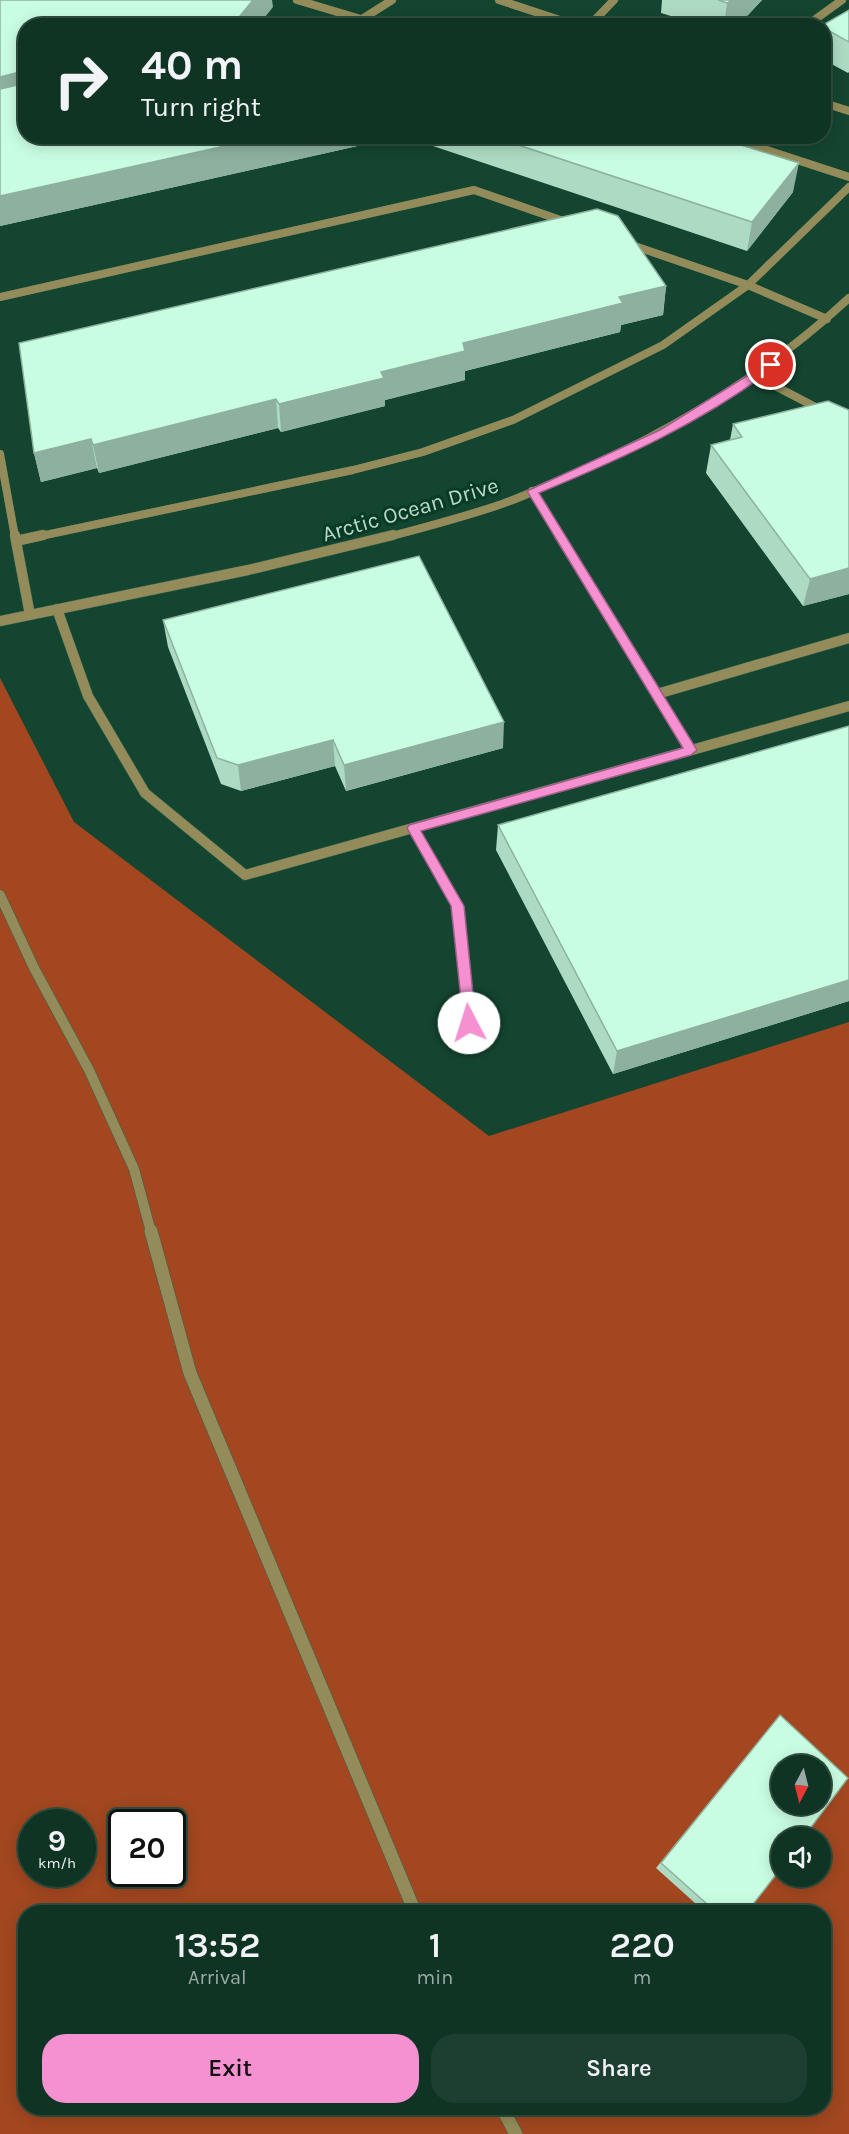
<!DOCTYPE html>
<html lang="en">
<head>
<meta charset="utf-8">
<style>
	body { margin:0; font-family:Karla,sans-serif; background:#1d3f31; color:#f1f3f6; height:100vh; display:flex; flex-direction:column; font-size:22px; white-space:nowrap }
	* { box-sizing:border-box; margin:0 }
	p { font-size:20px; color:#9baaa6 }
	.icon { flex:none; width:33px; height:33px; fill:none; stroke:currentColor; stroke-width:2; stroke-linecap:round; stroke-linejoin:round }
	.map { position:relative; flex:1; overflow:hidden }
	.drawer { position:absolute; left:18px; top:1905px; width:813px; height:210px; display:flex; flex-direction:column; background:#0f3424; border-radius:24px; box-shadow:0 3px 15px #0003,0 0 0 2px #2f4f41 }
	.drawer>* { flex:none }
	.hud { position:absolute; left:18px; top:18px; width:813px; height:126px; border-radius:24px; box-shadow:0 3px 15px #0003,0 0 0 2px #2f4f41; background:#0f3424; color:#f1f3f6; overflow:hidden }
	.needle { width:39px; rotate:187deg }
	.controls { position:absolute; left:771px; top:1755px; display:grid; gap:12px }
	.controls a { display:grid; place-items:center; width:60px; height:60px; border-radius:50%; background:#0f3424; box-shadow:0 3px 15px #0003,0 0 0 2px #2f4f41; font-size:30px }
	.speed { position:absolute; left:18px; top:1809px; display:flex; gap:12px; font-size:30px; font-weight:700; text-align:center }
	.speed>* { display:grid; place-content:center; width:78px; height:78px; border-radius:50%; background:#0f3424; box-shadow:0 3px 15px #0003,0 0 0 2px #2f4f41; line-height:1 }
	.speed small { font-size:15px; font-weight:400 }
	.speed .limit { border:3px solid #111; border-radius:9px; background:#fff; color:#111 }
	.pin { position:absolute; display:grid; place-items:center; width:51px; height:51px; color:#fff; margin:-26px; border:3px solid #fff; border-radius:50%; box-shadow:0 2px 6px #0007 }
	.me { position:absolute; width:66px; margin:-33px; rotate:355deg; stroke-linejoin:round; filter:drop-shadow(0 0 4px #0008) }
	.turn { display:flex; align-items:center; gap:21px; height:126px; padding:0 24px; font-size:27px }
	.turn .icon { width:78px; height:78px; stroke-width:2.5 }
	.turn b { display:block; font-size:42px; line-height:51px }
	.eta { display:flex; justify-content:space-evenly; align-items:center; height:102px; text-align:center }
	.eta b { font-size:36px; font-weight:600; line-height:42px }
	.action { display:flex; gap:12px; margin-top:auto; padding:12px 24px }
	.action a { flex:1; height:69px; border-radius:24px; background:#f591d1; color:#111; font-size:24px; font-weight:600; line-height:69px; text-align:center }
	.action a+a { background:#1d3f31; color:#f1f3f6 }
	.map>svg:first-child { display:block }
	.green { fill:#a24720; fill-rule:evenodd }
	.lines { fill:none; stroke-linecap:round; stroke-linejoin:round }
	.minor-far2-casing { stroke:#36624f; stroke-width:8 }
	.minor-far1-casing { stroke:#36624f; stroke-width:11 }
	.minor-casing { stroke:#36624f; stroke-width:14 }
	.minor-far2 { stroke:#938c5a; stroke-width:8 }
	.minor-far1 { stroke:#938c5a; stroke-width:10 }
	.minor { stroke:#938c5a; stroke-width:13 }
	.wall { fill:#addac2 }
	.shaded-wall { fill:#8db19e }
	.building { fill:#c9fde2; stroke:#8db19e; stroke-width:1.5; fill-rule:evenodd }
	.route { fill:#f591d1; stroke:#9f5e88; stroke-width:1.5 }
	.labels { text-anchor:middle; stroke-width:6; stroke-linejoin:round; paint-order:stroke }
	.street-label { font-size:22px; fill:#bfd8cb; stroke:#063b26 }
</style>
</head>
<body>
<div class="map">
<svg width="849" height="2134" viewBox="0 0 849 2134">
	<rect width="100%" height="100%" fill="#144530"/>
	<path class="green" d="M0,678l74,144 415,314 360,-114v1112h-849zM782,1766h38v38h-38zM32,1822h50v52h-50zM122,1822h50v52h-50zM782,1838h38v38h-38zM26,1912h798v196h-798z"/>
	<g class="lines">
		<defs>
			<path id="minor-far2" d="M297,0l87,26
				M499,0l79,26
				M351,26l41,-26
				M589,26l25,-26
				M806,26l36,-26
				M824,103l25,8
				M724,136l125,41
				M626,243l122,42 79,34
				M0,297l474,-107 95,33
				M756,376l69,36 24,9
				M0,454l15,83
				M532,491l28,46
				M36,537l317,-67 70,-18 90,-32 150,-75 85,-60 101,-98
				M388,537c38,-10 76,-20 114,-33 23,-8 45,-19 67,-28 104,-45 197,-101 280,-178"/>
			<path id="minor-far1" d="M15,535l1,6 27,-6
				M559,535l98,159 192,-56
				M16,541l14,74
				M57,609l31,87 57,97 100,82 604,-169
				M0,621l248,-51 145,-35
				M657,694l34,56
				M413,828l45,78 11,117
				M0,895l34,73 55,102 45,99 17,63"/>
			<path id="minor" d="M151,1231l39,142 225,539
				M502,2108l14,26"/>
		</defs>
		<use href="#minor-far2" class="minor-far2-casing"/>
		<use href="#minor-far1" class="minor-far1-casing"/>
		<use href="#minor" class="minor-casing"/>
		<use href="#minor-far2" class="minor-far2"/>
		<use href="#minor-far1" class="minor-far1"/>
		<use href="#minor" class="minor"/>
	</g>
	<path class="wall" d="M0,0l273,7 -247,19v110h376l-402,90z
		M662,0h100l-14,15 -16,11h-29l-42,-13z
		M849,10v62l-1,1 -24,-13v-34z
		M403,136h332l7,3 -1,5 52,48 -46,59z
		M666,286l-3,29 -42,10 -1,7 -155,39v9l-80,20v6l-104,26 -3,-4 -179,45 -2,-5 -56,14 -7,-29z
		M849,410v184l-46,12 -97,-133 5,-28 19,-5 3,-16z
		M163,620l340,128 -157,43 -11,-25 -94,25 -20,-7 -53,-137z
		M849,726v275l-236,73 -117,-224 2,-25z
		M780,1715l-33,197h-42l-49,-44z"/>
	<path class="shaded-wall" d="M253,0h19l1,7 -15,19h-26z
		M732,0h30l-14,15 -16,11h-8l3,-23z
		M19,72l6,29 -25,6v-30z
		M270,136h132l-402,90v-30z
		M799,163l-6,29 -46,59 5,-29z
		M666,286l-3,29 -42,10 -1,7 -155,39v9l-80,20v6l-104,26 -2,-28 184,-61 156,-46z
		M276,399l2,29 -179,45 -6,-28z
		M91,439l6,29 -56,14 -7,-29z
		M849,568v26l-46,12 7,-27z
		M504,722l-1,26 -157,43 -2,-26z
		M333,740l2,26 -94,25 -3,-26z
		M849,980v21l-236,73 4,-23z"/>
	<path class="building" d="M0,0h253l-21,26h-206v51l-7,-5 -19,5z
		M718,0h14l-5,3z
		M849,10v32l-25,-14v-2h-3z
		M391,22l9,4h-12z
		M373,23l6,3h-16z
		M26,78v58h244l-270,60v-107l22,-5z
		M491,136h124l-4,5 8,-5h116l7,3 -4,5 61,19 -47,59z
		M597,209l21,7 48,70 -47,11 4,6 -160,40 2,8 -84,21 3,6 -105,26 -3,-5 -183,46 -2,-6 -57,14 -15,-110z
		M828,401l21,9v158l-39,11 -99,-134 31,-8 -9,-13z
		M419,556l85,166 -160,43 -11,-25 -95,25 -21,-7 -54,-138z
		M849,726v254l-232,71 -119,-226z
		M780,1715l68,63 -45,60h-21v29l-35,45h-31l-55,-49zM782,1766h38v38h-38z"/>
	<path class="route" d="M771,361l5,4 -1,2c-71,55 -154,92 -236,126l158,257 -6,5 -270,76 43,75 12,117 -7,6 -5,-2 -13,-121 -44,-78 2,-3 274,-77 -156,-257 133,-61z"/>
	<g class="labels">
		<g class="street-label">
			<text transform="translate(410 509) rotate(-16)" y="8">Arctic Ocean Drive</text>
		</g>
	</g>
</svg>
<div class="controls">
<a><svg class="needle" viewBox="-14 -14 28 28"><path d="M0-13l5 13h-10z" fill="#e53935"/><path d="M0 13l5-13h-10z" fill="#9baaa6"/></svg></a>
<a><svg class="icon" aria-label="sound" viewBox="0 0 24 24"><path d="M4 9h4l5-4v14l-5-4H4zM17 9q2 3 0 6"/></svg></a>
</div>
<div class="speed"><div>9<small>km/h</small></div><div class="limit">20</div></div>
<div class="pin" style="left:771px;top:365px;background:#d93025"><svg class="icon" aria-label="arrive" viewBox="0 0 24 24"><path d="M6 21V4h12l-3 4 3 4H6"/></svg></div>
<svg class="me" style="left:469px;top:1023px" viewBox="-20 -20 40 40"><circle r="19" fill="#fff"/><path d="M0-13L10 11 0 6-10 11z" fill="#f591d1"/></svg>
<div class="hud">
<div class="turn"><svg class="icon" aria-label="right" viewBox="0 0 24 24"><path d="M7 20v-9h11M14 6l5 5-5 5"/></svg><div><b>40 m</b>Turn right</div></div>
</div>
<section class="drawer">
<div class="eta">
<div><b>13:52</b><p>Arrival</p></div>
<div><b>1</b><p>min</p></div>
<div><b>220</b><p>m</p></div>
</div>
<div class="action"><a>Exit</a><a>Share</a></div>
</section>
</div>
</body>
</html>
